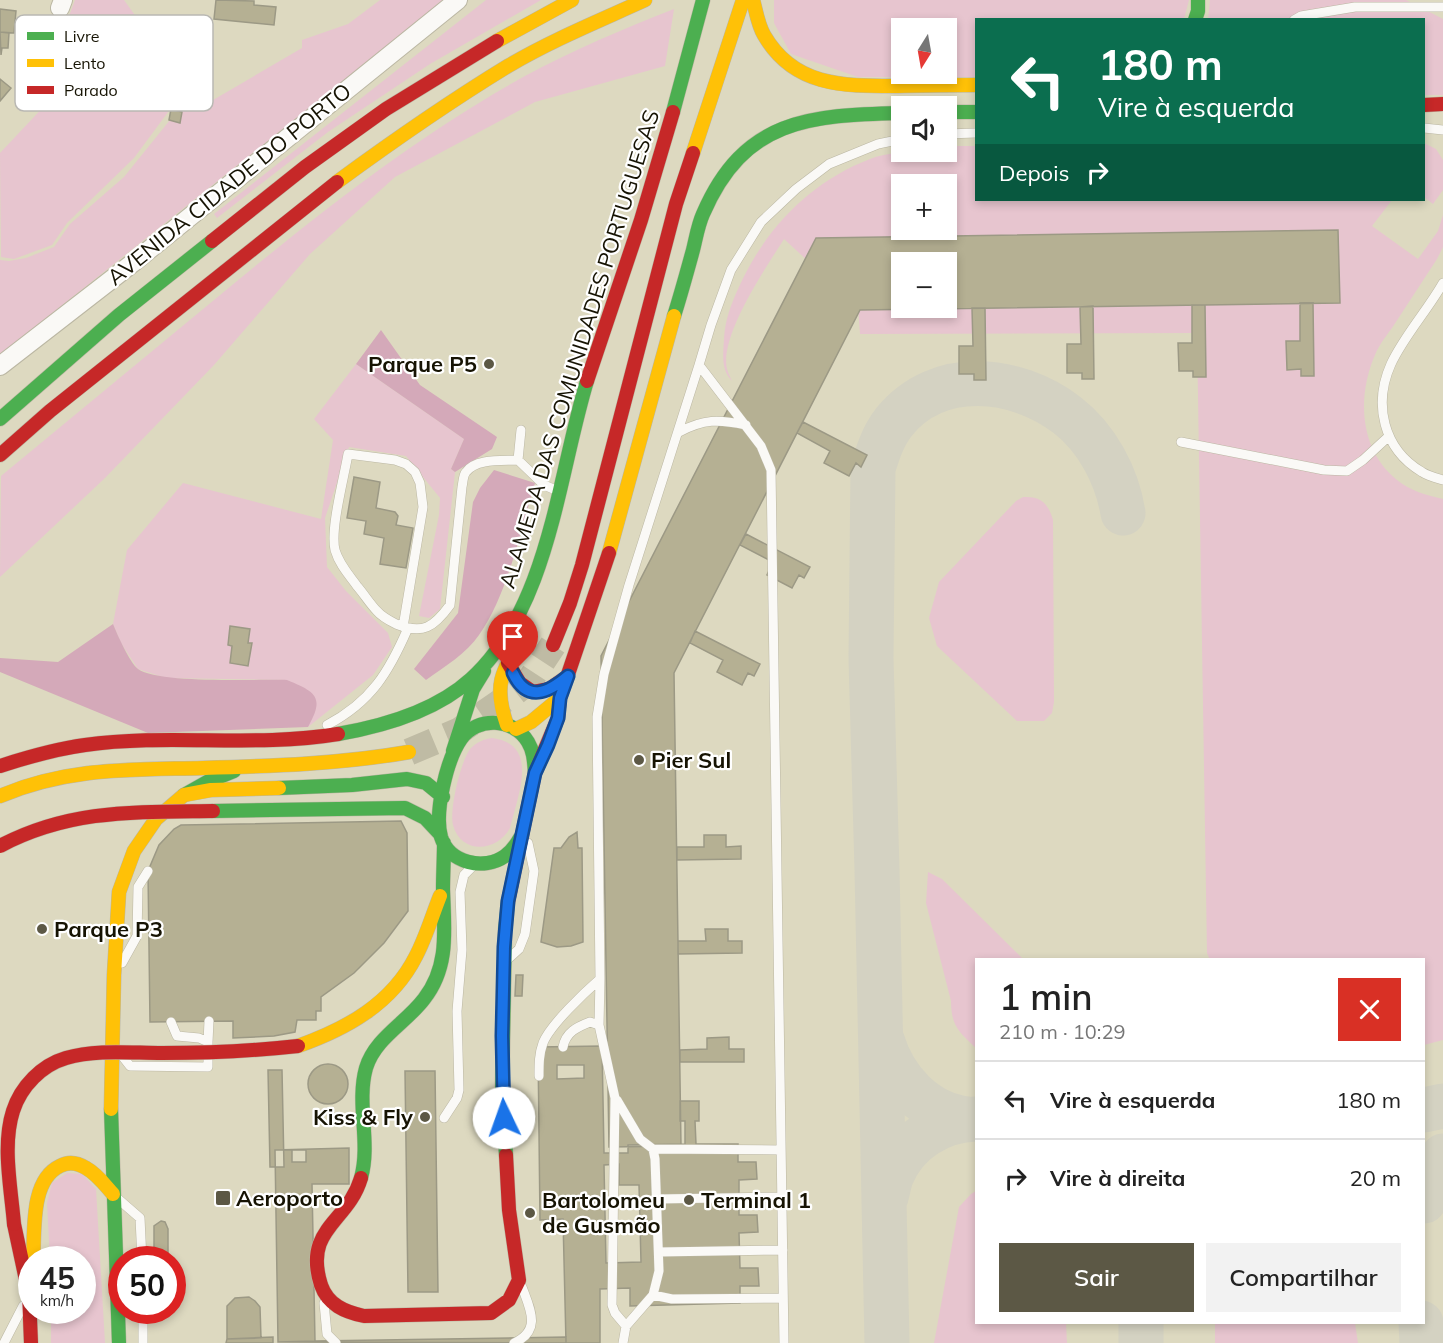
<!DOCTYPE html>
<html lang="pt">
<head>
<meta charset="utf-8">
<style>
	body { margin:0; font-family:Mulish,sans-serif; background:#f2f2f2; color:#222; height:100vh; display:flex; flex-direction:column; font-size:22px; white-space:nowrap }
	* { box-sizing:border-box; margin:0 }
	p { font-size:20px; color:#767676 }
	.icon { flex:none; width:33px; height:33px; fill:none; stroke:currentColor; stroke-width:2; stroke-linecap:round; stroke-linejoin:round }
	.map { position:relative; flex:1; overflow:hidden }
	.panel { position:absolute; left:975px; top:958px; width:450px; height:366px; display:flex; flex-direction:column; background:#fff; border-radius:0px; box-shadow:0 3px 9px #0003 }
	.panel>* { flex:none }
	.banner { position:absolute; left:975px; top:18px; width:450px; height:183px; border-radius:0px; box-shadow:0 3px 9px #0003; background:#0b6e4f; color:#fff; overflow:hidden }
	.needle { width:39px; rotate:191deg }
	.controls { position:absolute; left:891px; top:18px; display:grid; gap:12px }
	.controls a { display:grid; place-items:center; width:66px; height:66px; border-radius:0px; background:#fff; box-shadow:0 3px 9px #0003; font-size:30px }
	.speed { position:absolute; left:18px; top:1246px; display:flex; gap:12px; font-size:30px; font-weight:700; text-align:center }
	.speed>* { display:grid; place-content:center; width:78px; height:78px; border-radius:50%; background:#fff; box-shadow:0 3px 9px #0003; line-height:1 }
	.speed small { font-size:15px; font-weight:400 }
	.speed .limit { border:9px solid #d22; background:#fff; color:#111 }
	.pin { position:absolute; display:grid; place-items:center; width:51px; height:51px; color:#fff; margin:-62px -26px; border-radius:50% 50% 50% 0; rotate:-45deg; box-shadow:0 0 6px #0007 }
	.pin .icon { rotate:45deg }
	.me { position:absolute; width:66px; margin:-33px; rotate:357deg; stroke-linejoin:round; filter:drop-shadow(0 0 4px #0008) }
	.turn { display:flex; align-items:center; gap:21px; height:126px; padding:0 24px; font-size:27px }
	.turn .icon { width:78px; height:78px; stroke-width:2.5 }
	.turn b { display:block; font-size:42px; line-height:51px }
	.then { display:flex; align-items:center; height:57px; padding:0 24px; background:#0003; gap:12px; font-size:22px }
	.round { display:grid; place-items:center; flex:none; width:63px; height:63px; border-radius:0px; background:#f2f2f2 }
	.headline { display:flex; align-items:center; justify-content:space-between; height:102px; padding:0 24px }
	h1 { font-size:36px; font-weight:600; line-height:45px }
	.button { display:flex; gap:12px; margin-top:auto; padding:12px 24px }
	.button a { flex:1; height:69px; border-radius:0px; background:#5c5845; color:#fff; font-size:24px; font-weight:600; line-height:69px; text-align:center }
	.button a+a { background:#f2f2f2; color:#222 }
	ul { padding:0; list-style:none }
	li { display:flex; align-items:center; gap:18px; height:78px; padding:0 24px; border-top:2px solid #e0e0e0 }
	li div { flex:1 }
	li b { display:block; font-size:22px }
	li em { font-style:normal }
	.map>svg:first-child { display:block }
	.green { fill:#e7c5cf; fill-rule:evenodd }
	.forest { fill:#d4a9b9 }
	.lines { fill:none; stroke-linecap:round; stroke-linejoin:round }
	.taxiway { stroke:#d4d2c2; stroke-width:45 }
	.building { fill:#b5b093; stroke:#9c9985; stroke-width:1.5; fill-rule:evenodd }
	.primary-tunnel { stroke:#bfbba4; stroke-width:27; stroke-dasharray:27 14; stroke-linecap:butt }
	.lane-casing { stroke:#bbb7a3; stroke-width:10 }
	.street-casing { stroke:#bbb7a3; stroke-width:20 }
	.fast-casing { stroke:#bbb7a3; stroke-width:15 }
	.slow-casing { stroke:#bbb7a3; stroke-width:15 }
	.jam-casing { stroke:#bbb7a3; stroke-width:15 }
	.lane { stroke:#faf9f6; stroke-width:9 }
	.street { stroke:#faf9f6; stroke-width:18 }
	.fast { stroke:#4caf50; stroke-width:14 }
	.slow { stroke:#ffc107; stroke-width:14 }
	.jam { stroke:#c62828; stroke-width:14 }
	.jam-bridge-casing { stroke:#bbb7a3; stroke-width:15; stroke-linecap:butt }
	.jam-bridge { stroke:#c62828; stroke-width:14 }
	.route-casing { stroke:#114b97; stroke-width:15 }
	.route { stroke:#1a73e8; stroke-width:10 }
	.poi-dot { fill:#5c5845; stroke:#fff; stroke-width:2 }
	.labels { text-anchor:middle; stroke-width:4.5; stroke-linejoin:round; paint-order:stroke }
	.street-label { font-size:22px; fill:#161303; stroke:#fff }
	.poi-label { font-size:22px; font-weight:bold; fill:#161303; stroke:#fff; text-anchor:start }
	.key { fill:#fff; stroke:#b9b8b3; stroke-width:1.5 }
	.key-label { font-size:16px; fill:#161303 }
</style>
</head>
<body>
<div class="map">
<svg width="1443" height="1343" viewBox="0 0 1443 1343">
	<rect width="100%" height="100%" fill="#ddd9c0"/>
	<path class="green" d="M75,0h49l18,25 -6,32c7,1 19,0 26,4 13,7 20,26 15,39l-43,58 -67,65 -15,22 -38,14 -13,-2 -1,-104 49,-52 13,-66z
		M380,0h64l-444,355v-95l9,1 17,-3 28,-11 16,-23 54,-47 71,-88 13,14 94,-55v-8l46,-16z
		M486,0h55l-111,64 -102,68 -111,86 -3,-4z
		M774,0h415l-5,19 -208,1v57h-118l-67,-23 -17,-31zM902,28h44v46h-44z
		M1210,0h196l37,19v76h-19v-75h-216z
		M674,9l-9,57 -130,36 -140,75 -85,77 -96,111 -109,113 -105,99 1,-101c69,-57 138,-114 207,-171 100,-83 203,-166 317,-229 48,-26 98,-47 149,-67z
		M1424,143l12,6 7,11v30l-10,14 -9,-7z
		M947,146h29v54h416l-20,26 46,33 20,-28 5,-16v32l-6,12c-15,23 -30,46 -45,69 -6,8 -13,17 -17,27 -18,41 -16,95 22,125 13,11 30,15 46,19v541l-19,5v-85h-214l-3,-7 -10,-620 -337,1 -2,-27 -74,-68c-17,27 -65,97 -57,130 1,4 3,8 5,12 -11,-11 -9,-26 -8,-42 1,-19 7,-35 15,-52 26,-58 71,-105 131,-128 24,-9 51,-7 76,-7zM902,184h44v46h-44zM902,262h44v46h-44z
		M356,364l108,75 -13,30 4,3 -15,137 -11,9 -10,-2 20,-101 1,-17 -34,-42 -57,-9 -24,71 2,49 19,24 42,42 4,14 -19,28 -65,52 -21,-47 -121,-2 -28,-9 -17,-26 -8,-19 14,-74 56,-67 138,36 12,-79 -19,-21z
		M1023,497c18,-1 25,6 30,23l1,182 -2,11 -8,8h-27l-80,-75 -8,-28 10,-36 77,-81z
		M492,738c49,6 25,59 18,90 -13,24 -49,27 -57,-3 -4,-15 8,-66 18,-77 6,-6 13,-9 21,-10z
		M928,872l14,7 82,81h-48v88c-17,-16 -25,-22 -25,-47l-25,-98z
		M67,1173l15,1 14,15 9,154h-54v-32h31v-51h-32l-3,-57 5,-20z
		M976,1191v132h90l1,20h-133l25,-136 12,-13z
		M1215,1323h140l3,20h-143z"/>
	<path class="forest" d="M381,330l39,55 77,52 -5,12 -37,23 -4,-3 13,-30 -108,-75z
		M494,470l41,13c-14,47 -28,113 -56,152 -12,18 -35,32 -53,45l-12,-11 44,-56 15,-111 7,-14z
		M113,624c4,10 17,39 25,45 20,15 120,10 149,11 29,12 38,17 21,47l-160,6 -148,-61v-14l58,4z"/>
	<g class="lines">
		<path class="taxiway" d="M882,1040c12,40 43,74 85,79
			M1424,1110l19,-4
			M886,1197c2,-7 3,-15 6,-22 14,-34 48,-55 84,-56
			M1424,1201l2,-13 17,-32
			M1141,1323v20
			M1421,1323l1,20
			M887,1343l-10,-473 -6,-212 2,-190c5,-16 10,-32 21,-46 44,-54 122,-46 173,-7 30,23 50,61 56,98"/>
	</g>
	<path class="building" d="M216,0l38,1v4l22,2 -2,18 -60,-6z
		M0,9l16,2 -2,22 -14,-1z
		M0,32l9,1 -1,15h-6l-1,7z
		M0,79l11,9 -11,13z
		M171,109l11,3 -2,11 -11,-3z
		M1338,230l2,73 -480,7 -186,363 7,473 -72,1 -8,-491 215,-418zM902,262h44v46h-44z
		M1300,303h13l1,73h-13v-7l-14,1 -1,-29h14z
		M1192,305h13l1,72h-13v-6h-14l-1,-28h14z
		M1093,306l1,73h-12v-6h-15v-29h14l-1,-37z
		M972,308h13l1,72h-12v-6h-15v-28h14z
		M803,422l64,33 -6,12 -5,-4 -7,13 -25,-13 6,-12 -33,-18z
		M354,477l26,5 -4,26 19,4 3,4 -2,9 17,3 -7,40 -26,-4 4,-26 -20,-4 2,-13 -19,-3z
		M746,534l64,33 -6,11 -5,-3 -7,13 -25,-13 6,-13 -33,-17z
		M230,626l20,3 -2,14h4l-4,23 -18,-3 2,-17 -4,-1z
		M695,631l65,33 -6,12 -6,-3 -6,12 -25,-13 6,-12 -33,-17z
		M401,821l6,12 1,78 -24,32 -30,30 -33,24v14h-5v9h-19l-2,12 -21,4 -41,2v-17l-83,1 -2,-151 11,-26 15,-16 7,-4z
		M577,832l1,16h4l1,94 -12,4 -14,1 -16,-5 13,-94h7l8,-11z
		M704,835h22v12l15,-1v13l-64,1v-13h27z
		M705,929h23v12h14v12l-64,1v-13h28z
		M516,975h7l-1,21h-7z
		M729,1037v12h15v13h-64v-12l27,-1v-11z
		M602,1046l2,107h24v-8l57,-1v-23h-5v-20h19v20h-4l1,23h42v18h18l1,17 -18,1v35h18l1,17 -19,1 1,35h18l1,18h-19v17l-110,3v-18l-30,1v54h-34l-3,-124 -23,1 -2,-173zM557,1065h27v13l-27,1zM619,1164v21h20l2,77 -35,1 -2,-98z
		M308 1084a20 20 0 1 1 40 0a20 20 0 1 1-40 0Z
		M268,1070h14l2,97h-14z
		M405,1071h30l3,221h-30z
		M349,1148v36h-37l3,157 -37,1 -3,-192z
		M292,1150h14v12h-14z
		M161,1221l4,1 3,7v31h-14v-34z
		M249,1297l6,4 5,6 1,31 -34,1v-33l8,-8z
		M273,1337v6h-47l1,-4z
		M566,1337v6l-288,-1 37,-1z"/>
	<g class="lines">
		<path class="primary-tunnel" d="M409,752l50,-21 52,-36 19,-15 23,-35"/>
		<defs>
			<path id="lane" d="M1294,20l7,-4 54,-9h88
				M1424,128l19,2
				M946,134l30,-1
				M1443,283c-16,28 -39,53 -52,81 -18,40 -8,85 31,108 6,4 14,6 21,8
				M521,430l-3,30 26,25 14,6
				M679,432c25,-13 39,-13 67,-7
				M1181,442l143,28 23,1 16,-11 25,-23
				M403,627l20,-120 -3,-24 -5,-11 -9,-8 -11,-4 -47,-6c-4,24 -18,75 -13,96 4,14 14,25 22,36 7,8 13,18 20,25 5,6 13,10 19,13 27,11 38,3 54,-19l12,-118c1,-4 1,-12 4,-15 10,-14 37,-11 52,-12
				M327,725c44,-23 62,-53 81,-97
				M508,959l11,-10 6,-15 9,-63 -6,-28
				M122,963l15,-27 1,-49 10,-16
				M599,1025l1,-46
				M208,1042l1,-21
				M563,1047c3,-15 14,-20 27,-25l9,3 16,73 -3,207 3,8 11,13
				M123,1057l7,9 78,1v-25l-9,-4 -22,-2 -6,-14
				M539,1076c0,-12 0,-22 4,-33 7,-18 42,-51 57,-64l-3,-262 7,-43 25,-89 70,-220
				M617,1100l23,39 13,10 2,10 4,112 -6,24
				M444,1118l13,-20 2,-8 -2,-79 5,-61 -2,-58 4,-17 9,-9
				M653,1149l128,1
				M117,1198l23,20 2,42
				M658,1199l124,-2
				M659,1252l124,-2
				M324,1303l3,31 9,9
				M143,1311v32
				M4,1343l19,-37
				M514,1343c28,-13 16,-34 8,-56
				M623,1343l3,-17 27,-31 19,4 111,-1
				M784,1343l-13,-873 -10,-24 -62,-81 12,-40 20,-55 30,-48 35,-33 33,-25 49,-20 24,-5"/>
			<path id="street" d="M60,8l3,-8
				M0,366l134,-104 324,-262"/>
			<path id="fast" d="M1195,20l3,-9v-11
				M673,112l30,-112
				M946,112h30
				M674,316c7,-22 13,-44 19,-66 3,-12 5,-25 10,-36 41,-95 106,-99 199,-101
				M0,419l119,-104 93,-74
				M338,734c46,-8 98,-23 133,-55 78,-71 87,-203 116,-298
				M453,751l20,-62 11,-18
				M279,788l73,-3 55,-6 19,4 17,14
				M184,795l23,-13 27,-11
				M213,811l192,-3 20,10 15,16
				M520,838c-4,7 -8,13 -15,18 -21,15 -56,7 -64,-19 -7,-25 6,-78 20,-98 16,-23 53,-21 67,3 6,10 6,20 7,31
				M111,1109l8,234
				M506,1155l-4,-60 3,-164 3,-29
				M361,1178c10,-36 -5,-74 5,-110 9,-30 40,-45 58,-69 26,-33 20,-71 19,-110 0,-15 1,-31 1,-46"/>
			<path id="slow" d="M753,0c3,11 5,25 11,35 30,52 80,51 134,51 26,-1 52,-1 78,-1
				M497,41l75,-41
				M693,153l50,-153
				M337,182c56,-41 112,-80 171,-116 44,-26 91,-45 137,-66
				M609,553l65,-237
				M507,725c-15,-43 -4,-55 19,-91
				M516,729l15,-7 29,-24
				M0,796c69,-29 130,-26 203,-28 69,-2 138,-4 206,-16
				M298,1046c48,-17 94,-42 118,-90 10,-19 16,-40 24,-60
				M111,1109l3,-134 5,-83 15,-41 22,-32 28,-24 27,-5 68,-2
				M33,1260c2,-29 -3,-80 27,-94 9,-5 18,-3 26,2 11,6 19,17 27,26"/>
			<path id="jam" d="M1424,105l19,-1
				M212,241l93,-74 81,-58 111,-68
				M587,381l54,-161 32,-108
				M0,455l50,-44 287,-229
				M553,645l17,-42 12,-38 94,-361 17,-51
				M508,663l12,20 13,9 16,-3 19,-13
				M0,766c28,-9 55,-17 85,-21 84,-12 169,3 253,-11
				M508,902l27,-129 23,-55 2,-20 49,-145
				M361,1178c-13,45 -58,50 -40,107 7,20 24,27 43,31l127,-3 18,-13 10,-20 -10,-70 -3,-55
				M14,1224l15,70 2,49"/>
		</defs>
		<use href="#lane" class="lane-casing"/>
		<use href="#street" class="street-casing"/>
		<use href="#fast" class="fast-casing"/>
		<use href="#slow" class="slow-casing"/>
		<use href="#jam" class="jam-casing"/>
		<use href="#lane" class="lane"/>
		<use href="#street" class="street"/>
		<use href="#fast" class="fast"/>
		<use href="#slow" class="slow"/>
		<use href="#jam" class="jam"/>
		<defs>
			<path id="jam-bridge" d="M0,846c70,-37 136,-34 213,-35
				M14,1224c-3,-36 -12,-79 -1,-113 8,-25 29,-46 53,-53 30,-9 65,-5 96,-5 45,0 91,-2 136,-7"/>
		</defs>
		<use href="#jam-bridge" class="jam-bridge-casing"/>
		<use href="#jam-bridge" class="jam-bridge"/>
	</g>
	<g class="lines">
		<defs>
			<path id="route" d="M504,1118l-2,-82 2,-89 4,-46 27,-128 13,-28 10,-27 2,-20 8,-22c-20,17 -41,27 -55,-3"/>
		</defs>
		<use href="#route" class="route-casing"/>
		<use href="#route" class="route"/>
	</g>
	<g class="poi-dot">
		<circle cx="489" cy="364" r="6"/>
		<circle cx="639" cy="760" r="6"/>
		<circle cx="42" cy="929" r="6"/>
		<circle cx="425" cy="1117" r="6"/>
		<rect x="215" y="1190" width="16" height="16" rx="3"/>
		<circle cx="689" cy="1200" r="6"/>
		<circle cx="530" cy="1213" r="6"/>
	</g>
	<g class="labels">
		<g class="street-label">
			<text transform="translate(229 184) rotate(-39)" y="8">AVENIDA CIDADE DO PORTO</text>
			<text transform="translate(579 349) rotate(-73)" y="8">ALAMEDA DAS COMUNIDADES PORTUGUESAS</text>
		</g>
		<g class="poi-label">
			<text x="477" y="372" text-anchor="end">Parque P5</text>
			<text x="651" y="768">Pier Sul</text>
			<text x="54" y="937">Parque P3</text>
			<text x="413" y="1125" text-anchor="end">Kiss &amp; Fly</text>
			<text x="236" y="1206">Aeroporto</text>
			<text x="542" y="1208">Bartolomeu<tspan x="542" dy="25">de Gusmão</tspan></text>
			<text x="701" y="1208">Terminal 1</text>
		</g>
	</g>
	<rect x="15" y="15" width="198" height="96" rx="9" class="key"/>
	<rect x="27" y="32" width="27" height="8" fill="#4caf50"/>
	<rect x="27" y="59" width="27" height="8" fill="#ffc107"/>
	<rect x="27" y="86" width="27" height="8" fill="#c62828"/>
	<g class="key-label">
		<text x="64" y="42">Livre</text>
		<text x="64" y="69">Lento</text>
		<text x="64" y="96">Parado</text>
	</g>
</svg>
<div class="controls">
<a><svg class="needle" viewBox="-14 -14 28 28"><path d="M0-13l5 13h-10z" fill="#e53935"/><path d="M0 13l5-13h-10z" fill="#767676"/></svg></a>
<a><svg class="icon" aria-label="sound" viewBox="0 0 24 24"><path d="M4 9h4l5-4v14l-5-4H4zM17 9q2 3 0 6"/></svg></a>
<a>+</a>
<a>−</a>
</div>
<div class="speed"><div>45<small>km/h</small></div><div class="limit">50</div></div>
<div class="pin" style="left:513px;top:673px;background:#d93025"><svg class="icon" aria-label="arrive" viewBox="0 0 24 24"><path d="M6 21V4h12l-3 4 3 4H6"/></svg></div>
<svg class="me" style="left:504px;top:1118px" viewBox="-20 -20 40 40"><circle r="19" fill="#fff"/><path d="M0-13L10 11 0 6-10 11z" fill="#1a73e8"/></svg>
<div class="banner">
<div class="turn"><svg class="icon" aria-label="left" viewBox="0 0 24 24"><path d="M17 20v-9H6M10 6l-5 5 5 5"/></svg><div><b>180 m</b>Vire à esquerda</div></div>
<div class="then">Depois<svg class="icon" aria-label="right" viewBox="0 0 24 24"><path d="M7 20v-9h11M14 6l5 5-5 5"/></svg></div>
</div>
<section class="panel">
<div class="headline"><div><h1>1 min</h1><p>210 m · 10:29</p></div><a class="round" style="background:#d93025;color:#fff"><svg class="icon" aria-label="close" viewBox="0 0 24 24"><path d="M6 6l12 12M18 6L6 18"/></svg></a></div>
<ul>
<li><svg class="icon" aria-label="left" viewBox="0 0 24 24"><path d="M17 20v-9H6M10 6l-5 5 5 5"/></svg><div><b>Vire à esquerda</b></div><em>180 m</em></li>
<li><svg class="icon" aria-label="right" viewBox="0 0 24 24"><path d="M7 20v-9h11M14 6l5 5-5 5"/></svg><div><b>Vire à direita</b></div><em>20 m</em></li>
</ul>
<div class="button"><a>Sair</a><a>Compartilhar</a></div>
</section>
</div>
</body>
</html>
